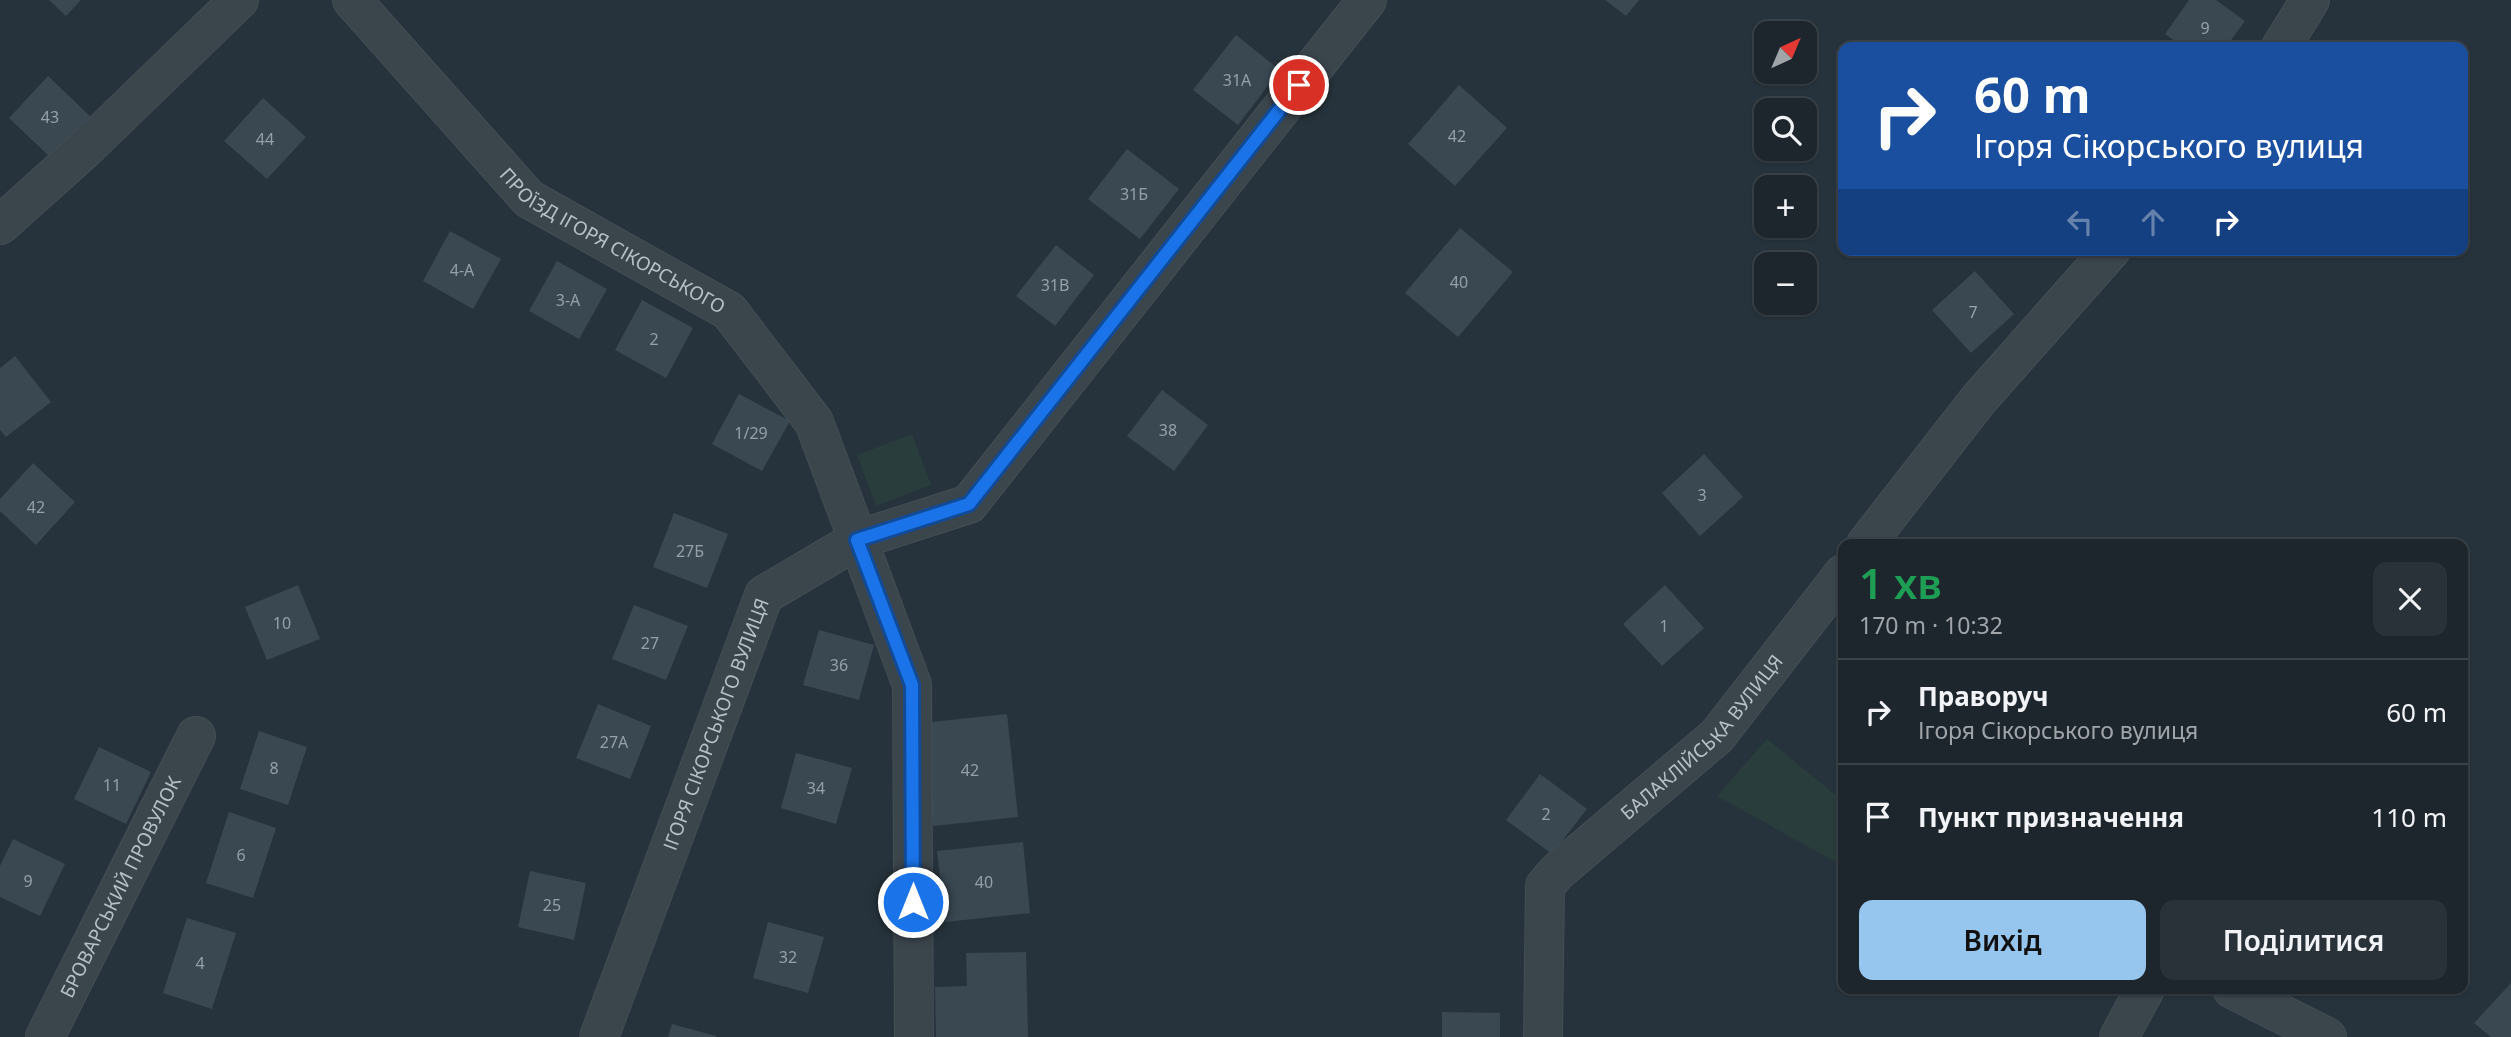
<!DOCTYPE html>
<html lang="uk">
<head>
<meta charset="utf-8">
<style>
	body { margin:0; font-family:"Noto Sans",sans-serif; background:#2a3239; color:#f1f3f6; height:100vh; display:flex; flex-direction:column; font-size:26px; white-space:nowrap }
	* { box-sizing:border-box; margin:0 }
	p { font-size:23px; color:#a0a5aa }
	.icon { flex:none; width:38px; height:38px; fill:none; stroke:currentColor; stroke-width:2; stroke-linecap:round; stroke-linejoin:round }
	.map { position:relative; flex:1; overflow:hidden }
	.side { position:absolute; left:1838px; top:539px; width:630px; height:455px; display:flex; flex-direction:column; background:#1d262d; border-radius:14px; box-shadow:0 2px 5px #0004,0 0 0 2px #3b4349 }
	.side>* { flex:none }
	.banner { position:absolute; left:1838px; top:42px; width:630px; height:214px; border-radius:14px; box-shadow:0 2px 5px #0004,0 0 0 2px #3b4349; background:#1a4fa0; color:#fff; overflow:hidden }
	.needle { width:46px; rotate:44deg }
	.buttons { position:absolute; left:1754px; top:21px; display:grid; gap:14px }
	.buttons a { display:grid; place-items:center; width:63px; height:63px; border-radius:14px; background:#1d262d; box-shadow:0 2px 5px #0004,0 0 0 2px #3b4349; font-size:35px }
	.pin { position:absolute; display:grid; place-items:center; width:60px; height:60px; color:#fff; margin:-30px; border:4px solid #fff; border-radius:50%; box-shadow:0 2px 7px #0007 }
	.me { position:absolute; width:77px; margin:-38px; rotate:0deg; stroke-linejoin:round; filter:drop-shadow(0 0 5px #0008) }
	.turn { display:flex; align-items:center; gap:24px; height:147px; padding:0 21px; font-size:32px }
	.turn .icon { width:91px; height:91px; stroke-width:2.5 }
	.turn b { display:block; font-size:49px; line-height:60px }
	.lanes { display:flex; align-items:center; height:66px; padding:0 21px; background:#0003; justify-content:center; gap:35px; direction:ltr }
	.lanes .off { opacity:.35 }
	.round { display:grid; place-items:center; flex:none; width:74px; height:74px; border-radius:14px; background:#2a3239 }
	.overview { display:flex; align-items:center; justify-content:space-between; height:119px; padding:0 21px }
	h1 { font-size:42px; font-weight:600; line-height:52px; color:#1e9e55 }
	.action { display:flex; gap:14px; margin-top:auto; padding:14px 21px }
	.action a { flex:1; height:80px; border-radius:14px; background:#96c5ed; color:#111; font-size:28px; font-weight:600; line-height:80px; text-align:center }
	.action a+a { background:#2a3239; color:#f1f3f6 }
	ul { padding:0; list-style:none }
	li { display:flex; align-items:center; gap:21px; height:105px; padding:0 21px; border-top:2px solid #3b4349 }
	li div { flex:1 }
	li b { display:block; font-size:26px }
	li em { font-style:normal }
	.map>svg:first-child { display:block }
	.green { fill:#293d3c }
	.building { fill:#3a4852 }
	.lines { fill:none; stroke-linecap:round; stroke-linejoin:round }
	.street-casing { stroke:#444e55; stroke-width:40 }
	.street { stroke:#3b454c; stroke-width:38 }
	.route-casing { stroke:#114b97; stroke-width:18 }
	.route { stroke:#1a73e8; stroke-width:12 }
	.labels { text-anchor:middle; stroke-width:7; stroke-linejoin:round; paint-order:stroke }
	.number-label { font-size:16px; fill:#96a0a8 }
	.street-label { font-size:19px; fill:#b7c0c7; stroke:#202a31 }
</style>
</head>
<body>
<div class="map">
<svg width="2511" height="1037" viewBox="0 0 2511 1037">
	<rect width="100%" height="100%" fill="#27333c"/>
	<path class="green" d="M912,434l19,51 -55,21 -19,-51z
		M1767,739l76,62v65l-126,-70z"/>
	<path class="building" d="M49,0h32l-15,16z
		M1605,0h34l-13,16z
		M2189,0h27l29,21 -19,26h-43l-18,-13z
		M1236,35l44,35 -42,55 -45,-35z
		M48,76l42,40 -39,42 -42,-40z
		M1459,85l48,43 -52,58 -47,-42z
		M263,98l43,39 -39,42 -43,-38z
		M1127,149l52,40 -39,50 -52,-40z
		M1460,228l53,44 -55,65 -53,-44z
		M450,231l51,28 -28,50 -50,-28z
		M1056,245l38,30 -39,51 -39,-30z
		M557,261l50,28 -28,50 -50,-28z
		M1975,271l39,43 -43,39 -39,-43z
		M642,300l51,28 -27,50 -51,-28z
		M15,356l36,46 -45,35 -6,-7v-62z
		M1162,390l46,35 -34,46 -47,-35z
		M739,394l51,27 -28,50 -50,-27z
		M1704,454l39,43 -43,39 -38,-43z
		M33,463l42,39 -39,43 -36,-34v-12z
		M674,513l54,21 -21,54 -54,-21z
		M298,585l22,54 -53,21 -22,-53z
		M1665,585l39,43 -42,38 -39,-42z
		M634,605l54,21 -22,54 -54,-21z
		M819,630l55,15 -15,55 -56,-15z
		M598,704l53,22 -21,53 -54,-21z
		M1007,714l11,103 -85,9 -11,-103z
		M259,731l48,16 -19,58 -48,-16z
		M99,747l52,25 -25,52 -52,-25z
		M796,753l56,15 -16,56 -55,-16z
		M1540,774l47,35 -35,45 -46,-34z
		M229,812l47,16 -23,70 -47,-15z
		M13,839l52,25 -25,52 -40,-19v-31z
		M1023,842l7,71 -85,9 -8,-71z
		M530,871l56,12 -12,57 -56,-13z
		M187,918l49,15 -24,76 -49,-16z
		M768,922l56,15 -16,56 -55,-15z
		M1026,952l2,85h-92l-1,-50 32,-1 -1,-33z
		M2511,983v54h-20l-17,-14z
		M1442,1012l58,1v24h-58z
		M672,1024l44,12v1h-48z"/>
	<g class="lines">
		<defs>
			<g id="street">
				<path id="s1" d="M352,0l177,199 200,112 85,111 98,263 2,352"/>
				<path d="M2281,47l29,-47"/>
				<path d="M0,225l85,-76 154,-149"/>
				<path d="M1866,544l113,-145 132,-149"/>
				<path d="M2232,989l95,48"/>
				<path id="s2" d="M45,1037l151,-301"/>
				<path id="s3" d="M599,1037l165,-442 93,-55 112,-36 398,-504"/>
				<path id="s4" d="M1543,1037l2,-151 12,-14 160,-136 126,-162"/>
				<path d="M2119,1037l26,-48"/>
			</g>
		</defs>
		<use href="#street" class="street-casing"/>
		<use href="#street" class="street"/>
	</g>
	<g class="lines">
		<defs>
			<path id="route" d="M913,902l-1,-217 -55,-145 112,-36 330,-419"/>
		</defs>
		<use href="#route" class="route-casing"/>
		<use href="#route" class="route"/>
	</g>
	<g class="labels">
		<g class="number-label">
			<text x="2205" y="34">9</text>
			<text x="1237" y="86">31А</text>
			<text x="50" y="123">43</text>
			<text x="1457" y="142">42</text>
			<text x="265" y="145">44</text>
			<text x="1134" y="200">31Б</text>
			<text x="462" y="276">4-А</text>
			<text x="1459" y="288">40</text>
			<text x="1055" y="291">31В</text>
			<text x="568" y="306">3-А</text>
			<text x="1973" y="318">7</text>
			<text x="654" y="345">2</text>
			<text x="1168" y="436">38</text>
			<text x="751" y="439">1/29</text>
			<text x="1702" y="501">3</text>
			<text x="36" y="513">42</text>
			<text x="690" y="557">27Б</text>
			<text x="282" y="629">10</text>
			<text x="1664" y="632">1</text>
			<text x="650" y="649">27</text>
			<text x="839" y="671">36</text>
			<text x="614" y="748">27А</text>
			<text x="274" y="774">8</text>
			<text x="970" y="776">42</text>
			<text x="112" y="791">11</text>
			<text x="816" y="794">34</text>
			<text x="1546" y="820">2</text>
			<text x="241" y="861">6</text>
			<text x="28" y="887">9</text>
			<text x="984" y="888">40</text>
			<text x="552" y="911">25</text>
			<text x="788" y="963">32</text>
			<text x="200" y="969">4</text>
		</g>
		<g class="street-label">
			<text dy="7" stroke="none"><textPath href="#s1" startOffset="359">ПРОЇЗД ІГОРЯ СІКОРСЬКОГО</textPath></text>
			<text dy="7" stroke="none"><textPath href="#s3" startOffset="334">ІГОРЯ СІКОРСЬКОГО ВУЛИЦЯ</textPath></text>
			<text dy="7" stroke="none"><textPath href="#s4" startOffset="368">БАЛАКЛІЙСЬКА ВУЛИЦЯ</textPath></text>
			<text dy="7" stroke="none"><textPath href="#s2" startOffset="168">БРОВАРСЬКИЙ ПРОВУЛОК</textPath></text>
		</g>
	</g>
</svg>
<div class="buttons">
<a><svg class="needle" viewBox="-14 -14 28 28"><path d="M0-13l5 13h-10z" fill="#e53935"/><path d="M0 13l5-13h-10z" fill="#a0a5aa"/></svg></a>
<a><svg class="icon" aria-label="search" viewBox="0 0 24 24"><circle cx="10" cy="10" r="6"/><path d="M15 15l6 6"/></svg></a>
<a>+</a>
<a>−</a>
</div>
<div class="pin" style="left:1299px;top:85px;background:#d93025"><svg class="icon" aria-label="arrive" viewBox="0 0 24 24"><path d="M6 21V4h12l-3 4 3 4H6"/></svg></div>
<svg class="me" style="left:913px;top:902px" viewBox="-20 -20 40 40"><circle r="17" fill="#1a73e8" stroke="#fff" stroke-width="3"/><path d="M0-11L8 9 0 5-8 9z" fill="#fff"/></svg>
<div class="banner">
<div class="turn"><svg class="icon" aria-label="right" viewBox="0 0 24 24"><path d="M7 20v-9h11M14 6l5 5-5 5"/></svg><div><b>60 m</b>Ігоря Сікорського вулиця</div></div>
<div class="lanes"><svg class="icon off" aria-label="left" viewBox="0 0 24 24"><path d="M17 20v-9H6M10 6l-5 5 5 5"/></svg><svg class="icon off" aria-label="ahead" viewBox="0 0 24 24"><path d="M12 20V5M6 11l6-6 6 6"/></svg><svg class="icon" aria-label="right" viewBox="0 0 24 24"><path d="M7 20v-9h11M14 6l5 5-5 5"/></svg></div>
</div>
<section class="side">
<div class="overview"><div><h1>1 хв</h1><p>170 m · 10:32</p></div><a class="round"><svg class="icon" aria-label="close" viewBox="0 0 24 24"><path d="M6 6l12 12M18 6L6 18"/></svg></a></div>
<ul>
<li><svg class="icon" aria-label="right" viewBox="0 0 24 24"><path d="M7 20v-9h11M14 6l5 5-5 5"/></svg><div><b>Праворуч</b><p>Ігоря Сікорського вулиця</p></div><em>60 m</em></li>
<li><svg class="icon" aria-label="arrive" viewBox="0 0 24 24"><path d="M6 21V4h12l-3 4 3 4H6"/></svg><div><b>Пункт призначення</b></div><em>110 m</em></li>
</ul>
<div class="action"><a>Вихід</a><a>Поділитися</a></div>
</section>
</div>
</body>
</html>
